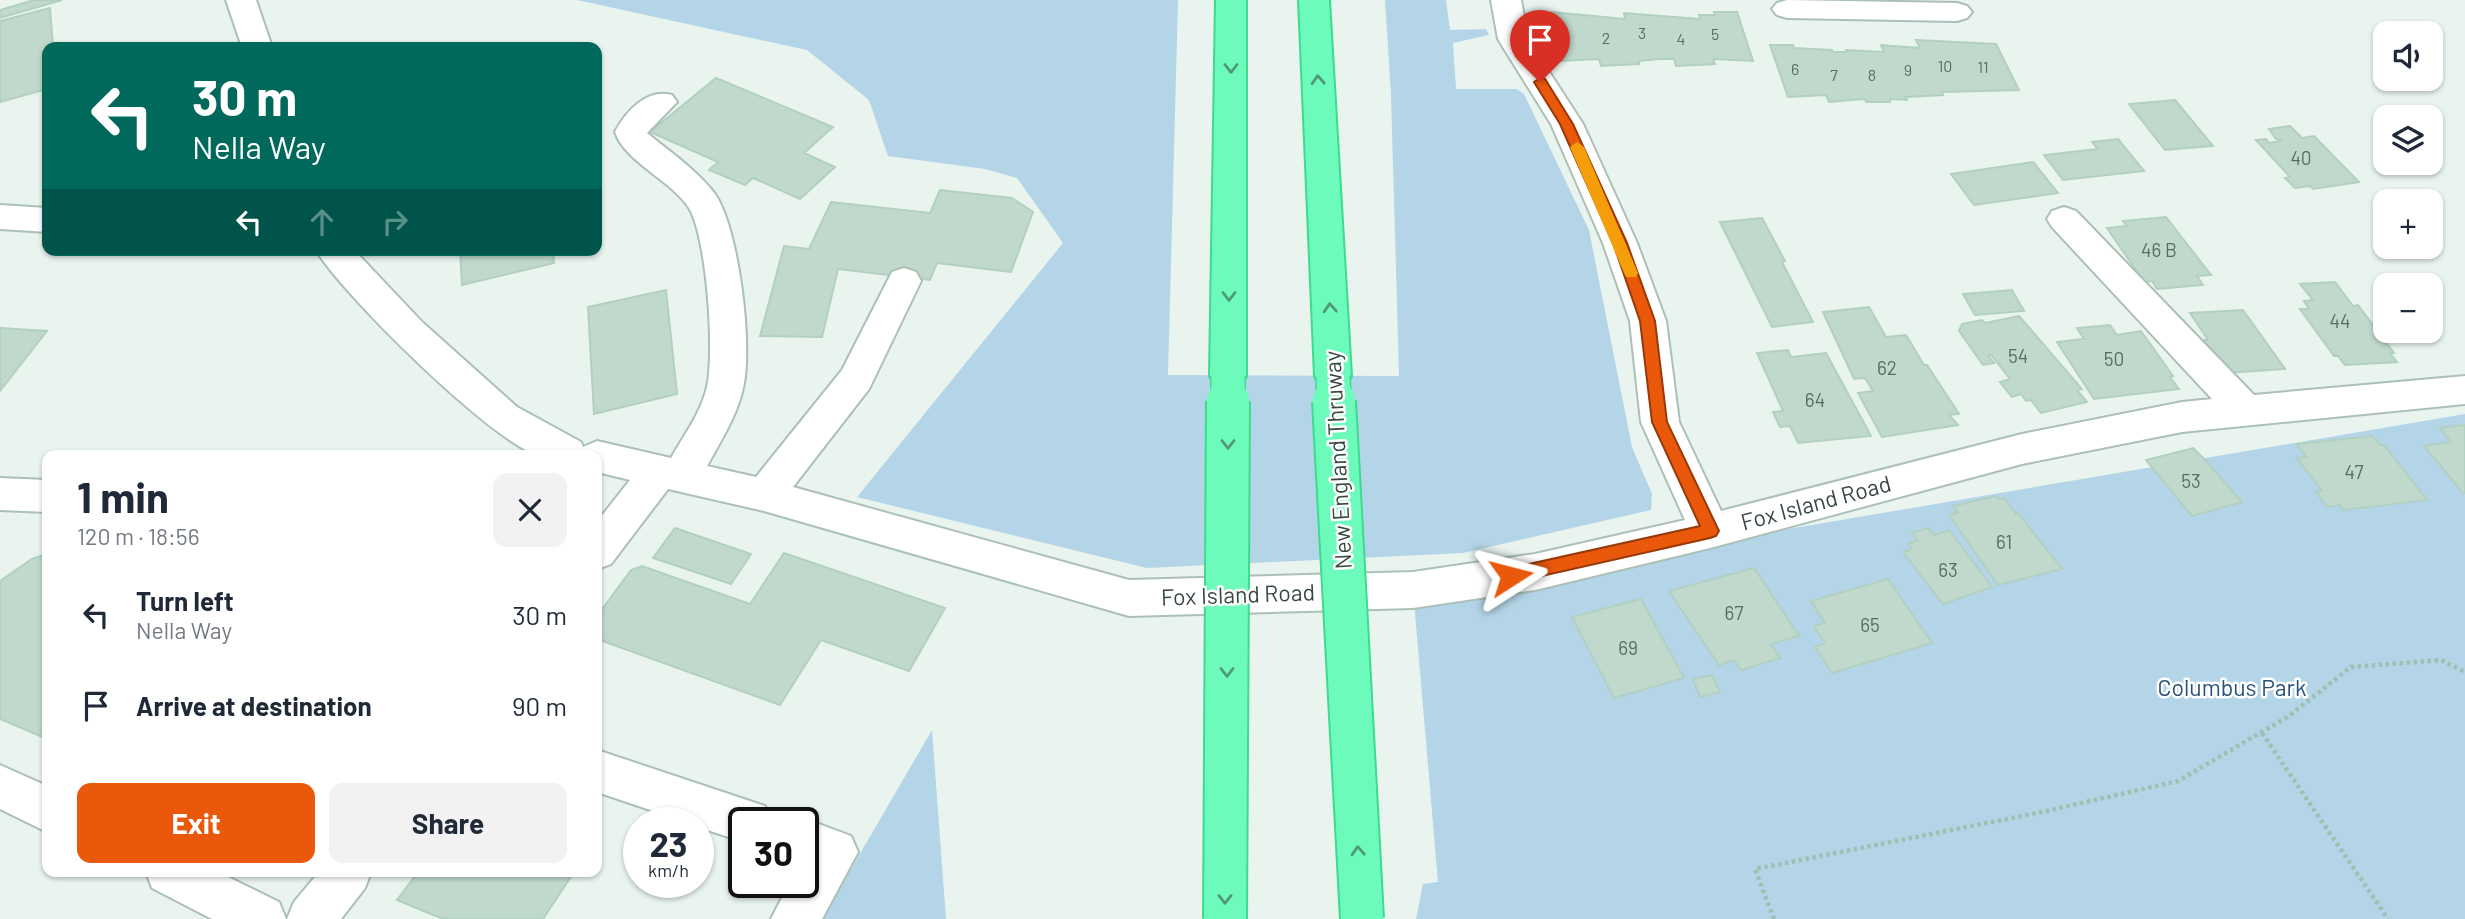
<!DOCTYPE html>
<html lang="en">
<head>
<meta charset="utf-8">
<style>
	body { margin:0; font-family:Barlow,sans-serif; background:#f2f2f3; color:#1f2937; height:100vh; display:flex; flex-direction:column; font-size:26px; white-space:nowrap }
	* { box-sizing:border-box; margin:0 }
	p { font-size:23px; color:#747a83 }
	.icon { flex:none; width:38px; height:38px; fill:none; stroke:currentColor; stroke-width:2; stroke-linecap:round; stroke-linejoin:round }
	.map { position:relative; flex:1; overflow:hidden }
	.side { position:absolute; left:42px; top:450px; width:560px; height:427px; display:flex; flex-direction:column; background:#fff; border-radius:14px; box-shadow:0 2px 5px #0004 }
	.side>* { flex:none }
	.hud { position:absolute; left:42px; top:42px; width:560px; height:214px; border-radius:14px; box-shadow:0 2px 5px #0004; background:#00695c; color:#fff; overflow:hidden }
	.fabs { position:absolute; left:2373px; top:21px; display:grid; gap:14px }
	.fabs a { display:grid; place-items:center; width:70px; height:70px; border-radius:14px; background:#fff; box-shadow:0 2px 5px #0004; font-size:35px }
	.speed { position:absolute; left:623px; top:807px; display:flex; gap:14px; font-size:35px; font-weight:700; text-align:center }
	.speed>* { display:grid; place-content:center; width:91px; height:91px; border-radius:50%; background:#fff; box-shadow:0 2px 5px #0004; line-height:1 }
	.speed small { font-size:18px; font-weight:400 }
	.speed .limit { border:4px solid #111; border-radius:10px; background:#fff; color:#111 }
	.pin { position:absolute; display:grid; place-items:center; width:60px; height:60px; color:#fff; margin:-72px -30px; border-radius:50% 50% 50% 0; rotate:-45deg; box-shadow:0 0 7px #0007 }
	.pin .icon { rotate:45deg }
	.me { position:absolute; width:77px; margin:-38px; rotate:81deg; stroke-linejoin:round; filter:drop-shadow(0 0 5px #0008) }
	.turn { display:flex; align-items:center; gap:24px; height:147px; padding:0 35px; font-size:32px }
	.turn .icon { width:91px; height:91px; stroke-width:2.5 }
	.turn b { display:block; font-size:49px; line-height:60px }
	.lanes { display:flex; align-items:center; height:66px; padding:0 35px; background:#0003; justify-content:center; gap:35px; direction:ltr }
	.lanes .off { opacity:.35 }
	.round { display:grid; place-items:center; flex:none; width:74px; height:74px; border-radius:14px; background:#f2f2f3 }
	.summary { display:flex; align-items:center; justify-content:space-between; height:119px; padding:0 35px }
	h1 { font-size:42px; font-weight:700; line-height:52px }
	.action { display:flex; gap:14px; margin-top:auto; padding:14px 35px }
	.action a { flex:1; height:80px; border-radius:14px; background:#ea580c; color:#fff; font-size:28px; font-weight:700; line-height:80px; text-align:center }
	.action a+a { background:#f2f2f3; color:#1f2937 }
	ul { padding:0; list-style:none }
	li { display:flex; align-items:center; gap:21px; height:91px; padding:0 35px }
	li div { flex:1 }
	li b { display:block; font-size:26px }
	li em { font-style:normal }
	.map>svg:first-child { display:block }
	.green { fill:#b3d5e7 }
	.building { fill:#c1d9cd; stroke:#b2d0c1; stroke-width:2 }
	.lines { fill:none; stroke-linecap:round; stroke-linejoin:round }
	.minor-casing { stroke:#abc0b6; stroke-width:4 }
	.highway-casing { stroke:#3cdb8f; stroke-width:4 }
	.path { stroke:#9dc1b0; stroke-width:4.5; stroke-dasharray:3.5 3.5; stroke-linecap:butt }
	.minor { fill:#fff; fill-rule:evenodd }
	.highway { fill:#6dfbbc; fill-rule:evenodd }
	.highway-bridge-far1-casing { stroke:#3cdb8f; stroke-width:36; stroke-linecap:butt }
	.highway-bridge-casing { stroke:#3cdb8f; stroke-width:46; stroke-linecap:butt }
	.highway-bridge-far1 { stroke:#6dfbbc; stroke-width:33 }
	.highway-bridge { stroke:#6dfbbc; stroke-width:42 }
	.oneway { stroke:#4f9977 }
	.route { fill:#ea580c; stroke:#983908; stroke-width:2 }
	.slow { fill:#f59e0b }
	.labels { text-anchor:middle; stroke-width:5; stroke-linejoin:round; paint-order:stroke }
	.far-number-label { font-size:16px; fill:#5a6c62 }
	.number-label { font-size:19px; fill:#5a6c62 }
	.street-label { font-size:23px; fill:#37483f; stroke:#fff }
	.park-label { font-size:23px; fill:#2b5179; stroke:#fff }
</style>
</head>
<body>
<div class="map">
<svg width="2465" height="919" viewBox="0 0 2465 919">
	<rect width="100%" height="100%" fill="#e9f4ef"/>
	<path class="green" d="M577,0h601l-10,375 231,1 -8,-282 -6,-94h61l4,30 36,-1 3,6 -36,8 3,46h61l7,5 65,136 43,217 20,47 -1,16 -188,43 -316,15 -290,-71 206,-254 -46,-65 -32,-9 -97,-13 -19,-56 -62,-50z
		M2465,414v505h-1049l7,-35 15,-2 -25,-292 122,-18z
		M932,730l14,189h-124z"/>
	<path class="building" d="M34,0h28l-62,18v-8z
		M50,8l3,39h-6v42l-47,13v-81z
		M1551,12l74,7 -1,-6 76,6 -1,-4h16l-1,-3h23l16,49 -40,-2 2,5 -39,2 -2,-7h-15l-20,2v3l-38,2 -2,-7 -38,2z
		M1916,40l80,4 23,46 -77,2 1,3 -37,2 1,3 -17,-1v3h-24l-1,-3 -36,3 -3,-7 -38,2 -18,-52h23l1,3 38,2 1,2h14l-1,-2 38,2 -3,-7 39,3z
		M716,78l117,49 -29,26 31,14 -35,32 -47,-21 -8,7 -36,-15 9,-8 -68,-30z
		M2175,100l38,46 -48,4 -36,-46z
		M2290,126l12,12 12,-2 45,46 -46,7 -3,-3 -15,2 -10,-10 5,-1 -34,-37 10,-1 3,4 13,-2 -6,-2 -7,-10z
		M2118,139l26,32 -81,9 -19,-25 54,-6 -6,-7z
		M2033,162l25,31 -84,12 -23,-31z
		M940,190l72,8 21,14 -22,60 -74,-9 -7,17 -92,-11 -16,68 -62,-1 24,-90 25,3 22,-47 99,11z
		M2166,217l45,58 -14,1 6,9 -46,4 -5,-8 -8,1 -37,-54 20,-2 -4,-5z
		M1762,218l23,43 -3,1 31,60 -41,5 -52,-105z
		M460,250h93l1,13 -92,22z
		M2335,282l18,24 5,-1 36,48h-4l7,9 -52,3 -7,-9h-4l-34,-47h9l-5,-8 9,-1 -13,-16z
		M666,290l11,104 -83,20 -6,-107z
		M2012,290l12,21 -49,4 -12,-21z
		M1869,307l17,30 20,-2 18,30h3l32,49 -10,1 9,10 -76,12 -24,-44 15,-2 -8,-13 -11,1 -31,-67z
		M2243,310l42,59 -57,4 -28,-33h8l-18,-27z
		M2019,316l63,73 -5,1 10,12 -46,11 -10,-13 -5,1 -5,-7 -9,3 -12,-15 10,-3 -19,-24 -3,1 6,7 -11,2 -24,-34 3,-7 20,-4 3,3z
		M2110,325l7,10 24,-4 32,45 -3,1 9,12 -85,10 -37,-57 27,-3 -7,-11z
		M0,328l47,3 -47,60z
		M1788,350l3,7 35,-4 45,83 -73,7 -8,-17 -10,1 -7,-15 10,-1 -26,-58z
		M2465,425v68h-2l-39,-47 27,-4 -11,-14z
		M2372,436l8,9h4l43,55 -84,10 -3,-5 -13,2 -11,-15 6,-1 -25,-33 9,-1 -9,-13z
		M2193,448l10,10 39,44 -50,14 -46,-56z
		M1996,496l2,3 6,-1 12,16 2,-1 44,56 -64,16 -49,-70 9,-2 -5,-7z
		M675,528l76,26 -20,30 -78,-26z
		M1928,528l6,7 15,-5 43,57 -49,17 -40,-52 9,-3 -4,-5 10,-3 -6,-8z
		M784,553l161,55 -36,63 -88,-31 -41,65 -183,-66v-23l34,-46 11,-4 108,38z
		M47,554v185l-47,-20v-138l32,-22z
		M1754,568l45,68 -28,8 9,14 -39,12 -7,-10 -15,5 -50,-74z
		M1888,579l44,64 -100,30 -17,-26 10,-4 -11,-17 11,-3 -14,-22z
		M1641,599l43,79 -70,20 -42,-81z
		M1712,675l8,17 -20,5 -7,-18z
		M418,872h156l-31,47h-100l-46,-19z"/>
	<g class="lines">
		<defs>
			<path id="minor" d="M226,0h30l16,47h-30z
				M1491,0h30l7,39 55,85 54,119 29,78 13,101 42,89 301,-77 160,-32 30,-3 -160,-172 -5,-8 5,-8 12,-4 12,4 178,184 211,-19v28l-283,28 -160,32 -312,84 -175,42 -122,18 -284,8 -365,-105 -96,-22 -57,75 -14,5v-47l33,-42 -33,-8v-17c-18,0 -42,4 -59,0 -44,-11 -198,-163 -222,-205h38l68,72 95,85 64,35 2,5 14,-6 74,17c13,-23 30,-45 36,-71 8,-34 0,-150 -18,-179 -18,-28 -64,-46 -74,-76 11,-21 32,-44 57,-37l5,7 -30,31c23,19 50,37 68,61 24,35 38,153 28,194 -6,28 -23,54 -36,78l49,11 86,-107 50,-98 12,-4 12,4 5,9 -52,108 -76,98 336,93 284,-8 122,-18 150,-34 -44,-98 -11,-101 -27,-78 -52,-119 -53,-85z
				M1787,0l170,3 10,3 5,6 -5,6 -10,3 -170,-3 -10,-3 -5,-6 5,-6z
				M0,205l47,3v24l-47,-3z
				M0,478l47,2v32l-47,-2z
				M597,750l168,56 7,16h-28v20l-46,-15v-5h-12l-89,-30z
				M0,765l47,21v46l-47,-23z
				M803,818l48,18 7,16 -36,67h-51l19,-37h13v-60h-10z
				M146,872h72l61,30 7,17h-74l-60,-31z
				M319,872h52l-6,16 -24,31h-54l7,-17z"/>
			<path id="highway" d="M1216,0h30v376l-5,10 -13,4 -13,-4 -5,-10z
				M1299,0h30l22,376 -5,10 -13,4 -13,-4 -5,-10z"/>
		</defs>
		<use href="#minor" class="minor-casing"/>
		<use href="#highway" class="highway-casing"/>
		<path class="path" d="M2262,733l126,186
			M1774,919l-19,-50 287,-57 136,-31 111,-65 62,-49 90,-7 24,12"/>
		<use href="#minor" class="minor"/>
		<use href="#highway" class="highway"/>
		<defs>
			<path id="highway-bridge-far1" d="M1333,376l1,27
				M1228,403v-27"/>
			<path id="highway-bridge" d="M1334,401l28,518
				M1225,919l3,-518"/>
		</defs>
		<use href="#highway-bridge-far1" class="highway-bridge-far1-casing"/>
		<use href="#highway-bridge" class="highway-bridge-casing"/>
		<use href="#highway-bridge-far1" class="highway-bridge-far1"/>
		<use href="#highway-bridge" class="highway-bridge"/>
	</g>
	<defs><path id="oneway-chevron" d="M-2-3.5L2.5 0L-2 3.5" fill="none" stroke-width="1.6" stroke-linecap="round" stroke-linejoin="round" transform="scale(1.75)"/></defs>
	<g class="oneway">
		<use href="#oneway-chevron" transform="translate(1231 68) rotate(90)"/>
		<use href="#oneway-chevron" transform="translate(1318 80) rotate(-93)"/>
		<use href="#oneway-chevron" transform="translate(1229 296) rotate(90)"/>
		<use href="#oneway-chevron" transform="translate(1330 308) rotate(-93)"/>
		<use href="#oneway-chevron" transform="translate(1228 444) rotate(90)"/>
		<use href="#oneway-chevron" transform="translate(1227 672) rotate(90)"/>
		<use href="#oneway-chevron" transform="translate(1358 851) rotate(-93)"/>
		<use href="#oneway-chevron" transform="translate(1225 899) rotate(90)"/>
	</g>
	<path class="route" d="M1540,78l5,1 28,45 54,119 28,78 12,101 52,109 -3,5 -6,2 -199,45 -6,-2 -3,-5 3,-6 6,-2 189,-42 -48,-104 -12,-101 -27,-78 -53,-119 -26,-42z"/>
	<path class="slow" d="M1577,142l7,5 54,126 -2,4h-10l-2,-4 -54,-126z"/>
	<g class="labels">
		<g class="far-number-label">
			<text x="1642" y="39">3</text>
			<text x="1715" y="40">5</text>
			<text x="1606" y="44">2</text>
			<text x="1681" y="45">4</text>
			<text x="1945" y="72">10</text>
			<text x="1983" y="73">11</text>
			<text x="1795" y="75">6</text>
			<text x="1908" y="76">9</text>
			<text x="1834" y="81">7</text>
			<text x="1872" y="81">8</text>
		</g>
		<g class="number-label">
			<text x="2301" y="165">40</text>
			<text x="2159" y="257">46 B</text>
			<text x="2340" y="328">44</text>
			<text x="2018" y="363">54</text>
			<text x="2114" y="366">50</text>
			<text x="1887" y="375">62</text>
			<text x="1815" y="407">64</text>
			<text x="2354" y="479">47</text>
			<text x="2191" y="488">53</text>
			<text x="2004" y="549">61</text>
			<text x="1948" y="577">63</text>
			<text x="1734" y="620">67</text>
			<text x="1870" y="632">65</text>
			<text x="1628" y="655">69</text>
		</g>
		<g class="street-label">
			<text transform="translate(1338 460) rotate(-93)" y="8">New England Thruway</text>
			<text transform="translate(1816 503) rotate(-15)" y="8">Fox Island Road</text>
			<text transform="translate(1238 595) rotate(-2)" y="8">Fox Island Road</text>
		</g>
		<g class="park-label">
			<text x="2232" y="696">Columbus Park</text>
		</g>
	</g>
</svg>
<div class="fabs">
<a><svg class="icon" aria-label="sound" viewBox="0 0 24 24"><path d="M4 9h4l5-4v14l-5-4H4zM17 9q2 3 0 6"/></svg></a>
<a><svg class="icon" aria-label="layers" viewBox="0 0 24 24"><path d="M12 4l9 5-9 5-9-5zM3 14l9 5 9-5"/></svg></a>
<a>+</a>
<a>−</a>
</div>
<div class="speed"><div>23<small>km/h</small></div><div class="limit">30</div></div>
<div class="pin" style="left:1540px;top:82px;background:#d93025"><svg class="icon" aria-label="arrive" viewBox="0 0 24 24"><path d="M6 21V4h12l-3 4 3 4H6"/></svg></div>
<svg class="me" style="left:1511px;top:576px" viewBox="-20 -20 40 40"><path d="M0-17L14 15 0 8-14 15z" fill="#ea580c" stroke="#fff" stroke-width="4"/></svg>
<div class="hud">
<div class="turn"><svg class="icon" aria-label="left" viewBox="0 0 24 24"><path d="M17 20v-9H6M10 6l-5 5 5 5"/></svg><div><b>30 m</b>Nella Way</div></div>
<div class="lanes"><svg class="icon" aria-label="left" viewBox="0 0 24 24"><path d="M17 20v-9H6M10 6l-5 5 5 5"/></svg><svg class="icon off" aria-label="ahead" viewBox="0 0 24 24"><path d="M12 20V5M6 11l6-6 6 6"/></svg><svg class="icon off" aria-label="right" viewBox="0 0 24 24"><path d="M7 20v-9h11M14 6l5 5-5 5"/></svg></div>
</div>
<section class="side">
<div class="summary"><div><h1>1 min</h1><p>120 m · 18:56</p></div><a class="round"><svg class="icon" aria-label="close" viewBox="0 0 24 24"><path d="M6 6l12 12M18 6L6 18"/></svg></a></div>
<ul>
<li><svg class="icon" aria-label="left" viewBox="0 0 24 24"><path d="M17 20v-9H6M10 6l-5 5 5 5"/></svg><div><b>Turn left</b><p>Nella Way</p></div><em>30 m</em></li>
<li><svg class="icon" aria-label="arrive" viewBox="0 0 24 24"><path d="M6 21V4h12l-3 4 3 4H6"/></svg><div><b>Arrive at destination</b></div><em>90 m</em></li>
</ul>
<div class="action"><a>Exit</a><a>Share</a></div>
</section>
</div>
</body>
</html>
